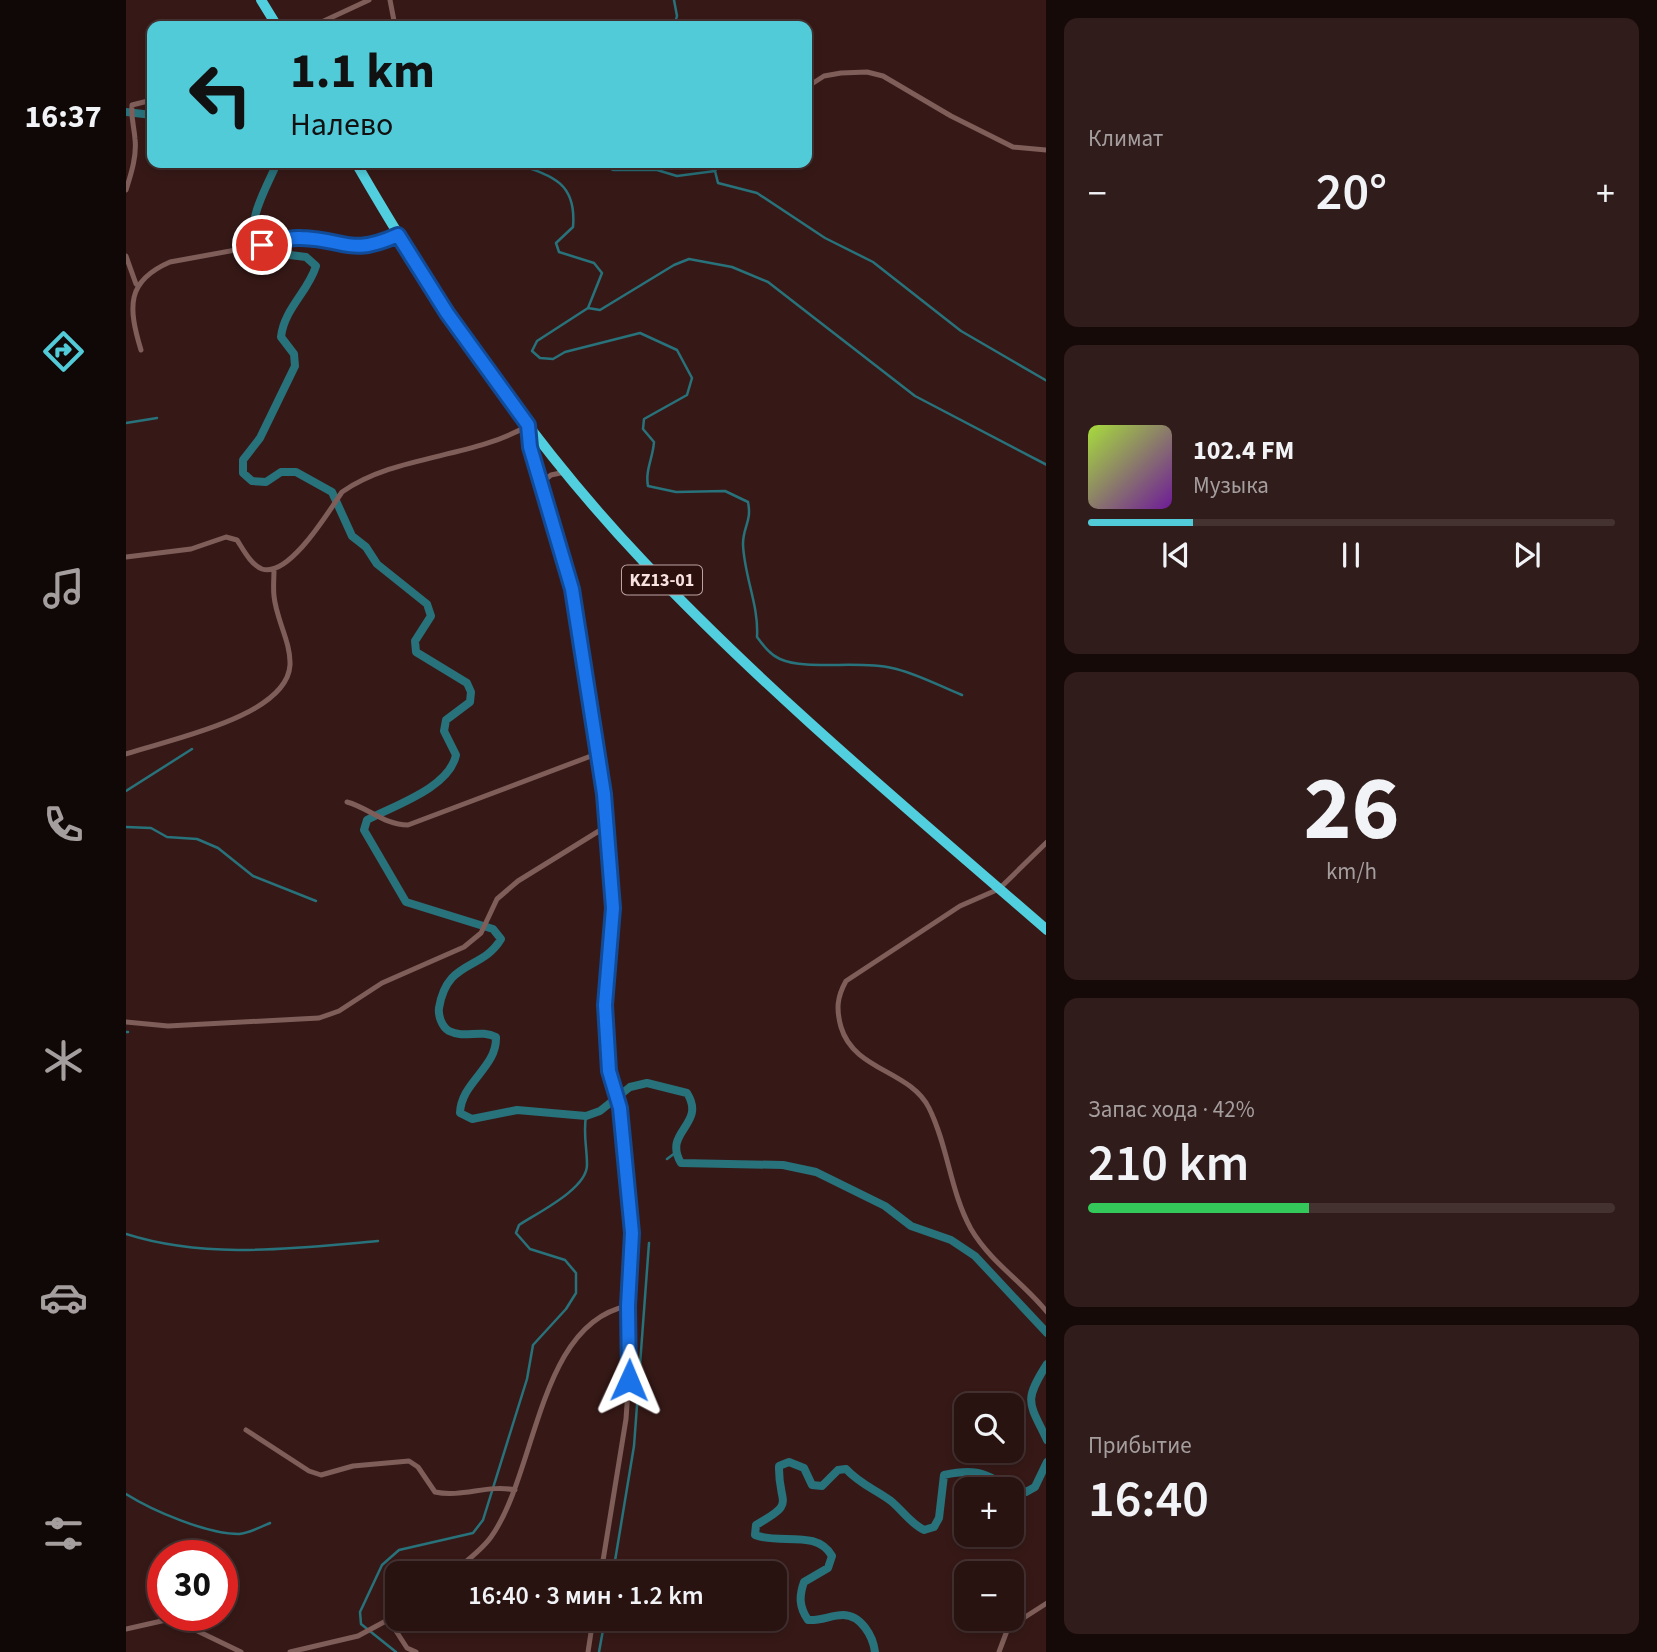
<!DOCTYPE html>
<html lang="ru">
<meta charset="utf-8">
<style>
:root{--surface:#281311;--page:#301c1a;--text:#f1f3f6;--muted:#a59e9f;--line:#443231;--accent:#52cbd9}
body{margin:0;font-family:"Source Sans 3",sans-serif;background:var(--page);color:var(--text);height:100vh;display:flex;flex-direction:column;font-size:26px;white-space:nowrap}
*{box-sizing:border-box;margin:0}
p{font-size:23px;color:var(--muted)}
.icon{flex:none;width:38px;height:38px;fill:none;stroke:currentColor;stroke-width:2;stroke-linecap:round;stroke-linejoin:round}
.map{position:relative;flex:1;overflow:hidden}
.sheet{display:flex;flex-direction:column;gap:18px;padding:18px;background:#160a09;width:611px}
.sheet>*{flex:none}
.banner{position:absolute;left:21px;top:21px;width:665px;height:147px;border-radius:14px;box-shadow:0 4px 10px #0003,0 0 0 2px var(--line);background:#52cbd9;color:#111;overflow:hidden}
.fabs{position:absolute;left:828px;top:1393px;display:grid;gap:14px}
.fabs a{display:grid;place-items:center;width:70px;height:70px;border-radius:14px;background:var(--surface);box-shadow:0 4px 10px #0003,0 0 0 2px var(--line);font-size:35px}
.speed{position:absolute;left:21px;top:1540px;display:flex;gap:14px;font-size:35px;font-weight:700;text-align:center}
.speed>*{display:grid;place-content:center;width:91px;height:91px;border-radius:50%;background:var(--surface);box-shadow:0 4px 10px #0003,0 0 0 2px var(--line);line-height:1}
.speed .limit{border:10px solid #d22;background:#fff;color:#111}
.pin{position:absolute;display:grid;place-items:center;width:60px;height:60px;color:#fff;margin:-30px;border:4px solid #fff;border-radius:50%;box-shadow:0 2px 7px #0007}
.me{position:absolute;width:77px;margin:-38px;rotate:1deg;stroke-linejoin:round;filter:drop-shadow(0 0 5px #0008)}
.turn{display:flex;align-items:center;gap:24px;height:147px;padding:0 28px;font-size:32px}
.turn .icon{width:91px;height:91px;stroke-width:2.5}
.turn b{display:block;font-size:49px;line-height:60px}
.big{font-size:52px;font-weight:600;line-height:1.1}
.sheet .widget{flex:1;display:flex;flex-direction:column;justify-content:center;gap:10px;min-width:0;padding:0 24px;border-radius:14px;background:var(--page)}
.sheet .dial{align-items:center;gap:0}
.dial b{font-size:91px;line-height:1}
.song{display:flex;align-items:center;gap:21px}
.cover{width:84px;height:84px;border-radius:10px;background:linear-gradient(135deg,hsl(80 70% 55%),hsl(280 70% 35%))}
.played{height:7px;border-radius:4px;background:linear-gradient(90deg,var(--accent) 20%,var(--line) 20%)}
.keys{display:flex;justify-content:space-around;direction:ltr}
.heat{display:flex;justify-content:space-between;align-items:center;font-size:38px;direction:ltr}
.charge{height:10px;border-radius:5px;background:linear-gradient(90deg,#34c759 42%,var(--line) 0)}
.trip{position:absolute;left:259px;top:1561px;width:402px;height:70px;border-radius:14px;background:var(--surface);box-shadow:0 4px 10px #0003,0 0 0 2px var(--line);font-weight:600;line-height:70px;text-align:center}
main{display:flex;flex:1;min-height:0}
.menu{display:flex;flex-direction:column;width:126px;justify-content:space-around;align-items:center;background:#100807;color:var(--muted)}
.menu .icon{width:49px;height:49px}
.menu .on{color:var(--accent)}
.menu b{font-size:32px;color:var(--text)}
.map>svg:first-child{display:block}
</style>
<main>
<nav class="menu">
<b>16:37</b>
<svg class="icon on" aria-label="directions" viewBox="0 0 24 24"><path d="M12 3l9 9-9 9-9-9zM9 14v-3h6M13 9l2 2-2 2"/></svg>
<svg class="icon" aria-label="music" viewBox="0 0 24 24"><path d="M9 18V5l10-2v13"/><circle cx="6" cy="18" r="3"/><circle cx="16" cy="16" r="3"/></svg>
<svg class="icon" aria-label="phone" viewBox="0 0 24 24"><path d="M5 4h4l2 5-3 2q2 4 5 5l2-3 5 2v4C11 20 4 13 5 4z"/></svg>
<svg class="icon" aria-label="climate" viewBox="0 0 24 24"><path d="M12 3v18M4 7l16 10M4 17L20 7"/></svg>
<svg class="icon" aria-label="car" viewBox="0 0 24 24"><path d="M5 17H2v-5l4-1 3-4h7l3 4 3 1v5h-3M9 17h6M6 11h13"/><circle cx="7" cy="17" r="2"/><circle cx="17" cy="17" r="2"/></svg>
<svg class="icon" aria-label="filters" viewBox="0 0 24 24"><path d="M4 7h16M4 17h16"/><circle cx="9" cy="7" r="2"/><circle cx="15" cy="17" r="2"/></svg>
</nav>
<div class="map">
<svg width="921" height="1652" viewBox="0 0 921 1652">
<rect width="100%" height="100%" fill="#361917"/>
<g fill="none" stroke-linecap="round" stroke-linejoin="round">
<path stroke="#28727b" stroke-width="2.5" d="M548 26 551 16 548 0
M387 163C424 175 451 181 447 227L430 243 433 252 468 263 476 273 462 308 411 341 406 351 414 358 427 359 439 352 514 333 551 350 566 378 561 395 518 419 517 429 528 442C527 458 519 470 522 486L550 492 599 491 622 502C626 522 617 526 617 544 618 576 633 605 631 637 637 645 644 655 654 659 681 671 732 660 766 668 790 673 813 686 836 695
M473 163 487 170H531L551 176 589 171 593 165
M589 171 592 183 631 193 699 238 747 262 835 331 921 381
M462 308 474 310 548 265 563 259 606 267 642 282 789 396 921 465
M0 423 31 418
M0 791 66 749
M0 827 25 828 41 837 71 839 92 848 127 876 190 901
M0 1032H2
M541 1159 549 1153
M0 1234C81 1260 169 1248 252 1241
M0 1494C27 1511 81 1534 113 1534 123 1533 135 1527 144 1523
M487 1573 508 1446 523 1243
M270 1652 235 1624 234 1612 256 1565 273 1550 347 1533 357 1520 401 1379 407 1345 440 1309 450 1293V1273L439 1260 404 1249 390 1233 393 1225C411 1213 461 1189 461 1165 461 1147 457 1134 460 1116
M473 1652 479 1619"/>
<path stroke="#28727b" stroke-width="8" d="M0 112 26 115
M151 163C139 191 119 221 131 251L180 257 190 266C182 292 158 309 155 337L168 354 169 366 134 438 117 460V473L126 481 140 482 155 472H170L206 492 226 536 240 547 251 564 301 604 305 616 289 641 290 652 341 683 345 692 344 702 320 720 318 731 330 755C323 788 269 805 241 820L238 830 280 902 367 929 375 939C356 971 321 959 313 1008 312 1016 316 1027 323 1031 339 1039 354 1029 370 1037 371 1068 335 1082 334 1113L346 1119 391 1110 460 1116 474 1111 504 1087 521 1083 561 1093C581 1125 536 1131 555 1163L657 1165 690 1172 759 1206 785 1226 825 1240 849 1256 921 1333
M921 1364C897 1402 903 1402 921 1440
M749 1652C747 1636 735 1615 717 1615 705 1615 695 1621 682 1620 673 1607 673 1596 678 1582L702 1568 706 1556C691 1529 654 1545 629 1535L630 1525C672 1501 652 1506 653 1466L663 1462 678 1468 686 1485 696 1486 712 1470 720 1469C735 1485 749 1489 765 1501 777 1511 784 1523 798 1530L808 1527 813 1518 818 1475C865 1465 862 1483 900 1492L909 1487 921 1462"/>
<path stroke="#7f5d59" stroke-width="5" d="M264 0 269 26
M187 26 243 0
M681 87 698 76 715 73 741 72 757 76 825 116 887 147 921 150
M593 163 602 166 610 163
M0 190C5 174 11 156 9 139 8 126 5 119 6 105L26 100
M0 256 10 284
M15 350C2 307 0 281 44 262L175 238 234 248 249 246 272 235
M414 484 425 475 439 472
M0 557 65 549 100 537 111 540C117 549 125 565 136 569 163 578 203 511 216 492 271 454 346 459 403 425L404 447 446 589 471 735 487 908 479 1005 483 1071 494 1108 507 1258 502 1306 504 1361 500 1419 475 1573
M0 754C41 740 161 717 164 665 165 642 150 619 148 596 147 588 148 578 148 569
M221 802C243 808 258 825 282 825L473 753
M921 842 873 889 834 906 720 981C711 997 710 1009 715 1027 728 1071 784 1070 803 1108 822 1146 824 1191 845 1229 865 1263 897 1282 921 1312
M0 1022 42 1026 193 1018 213 1011 256 983 338 947 355 933 371 899 392 881 481 826
M120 1430 183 1471 195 1475 227 1466 283 1461 292 1467 309 1492C336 1498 362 1484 389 1490
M326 1573C339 1562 355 1551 365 1537 411 1473 412 1323 502 1306
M263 1620 281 1648 290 1652
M0 1629 40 1620 57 1624 115 1652
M164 1652 232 1636 271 1615
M462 1652 467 1619
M873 1652 882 1628 921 1603"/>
<path stroke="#51cfde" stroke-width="10" d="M135 0 151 26
M230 163C312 305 404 442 518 562 642 693 784 811 921 930"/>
</g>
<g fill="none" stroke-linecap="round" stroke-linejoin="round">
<defs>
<path id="route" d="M136 245C149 242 162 237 175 238 220 239 223 257 272 235L321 313 402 425 404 447 446 589 478 794 487 908 479 1005 483 1071 494 1108 506 1233 502 1306 503 1380"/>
</defs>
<use href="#route" stroke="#114b97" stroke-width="18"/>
<use href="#route" stroke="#1a73e8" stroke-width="12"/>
</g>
<g text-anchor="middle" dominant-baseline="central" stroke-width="7" stroke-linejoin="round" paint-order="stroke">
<rect fill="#2c100e" stroke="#baa3a1" stroke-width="2" x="496" y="565.5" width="80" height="29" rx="5"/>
<g font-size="18" font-weight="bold" fill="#f7e2e0">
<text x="536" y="580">KZ13-01</text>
</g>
</g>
</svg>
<div class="fabs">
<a><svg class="icon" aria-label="search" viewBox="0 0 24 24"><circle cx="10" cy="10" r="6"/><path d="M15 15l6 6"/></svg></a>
<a>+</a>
<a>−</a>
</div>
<div class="speed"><div class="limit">30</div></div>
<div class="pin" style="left:136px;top:245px;background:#d93025"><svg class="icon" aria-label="arrive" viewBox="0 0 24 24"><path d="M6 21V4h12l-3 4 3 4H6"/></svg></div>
<svg class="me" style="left:503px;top:1380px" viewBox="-20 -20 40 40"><path d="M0-17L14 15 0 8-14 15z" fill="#1a73e8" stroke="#fff" stroke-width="4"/></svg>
<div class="trip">16:40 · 3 мин · 1.2 km</div>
<div class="banner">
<div class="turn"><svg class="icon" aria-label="left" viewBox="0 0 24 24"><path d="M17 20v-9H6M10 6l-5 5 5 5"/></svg><div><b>1.1 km</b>Налево</div></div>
</div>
</div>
<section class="sheet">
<div class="widget"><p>Климат</p>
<div class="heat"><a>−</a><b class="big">20°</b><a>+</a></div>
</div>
<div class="widget">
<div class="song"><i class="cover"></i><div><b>102.4 FM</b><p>Музыка</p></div></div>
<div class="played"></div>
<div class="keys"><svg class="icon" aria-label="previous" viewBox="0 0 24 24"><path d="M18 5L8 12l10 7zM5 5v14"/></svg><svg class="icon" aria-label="pause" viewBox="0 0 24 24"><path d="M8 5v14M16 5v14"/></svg><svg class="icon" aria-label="next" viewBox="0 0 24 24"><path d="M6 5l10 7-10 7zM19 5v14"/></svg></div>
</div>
<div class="widget dial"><b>26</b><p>km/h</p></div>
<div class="widget"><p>Запас хода · 42%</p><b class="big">210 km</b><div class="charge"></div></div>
<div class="widget"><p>Прибытие</p><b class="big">16:40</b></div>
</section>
</main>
